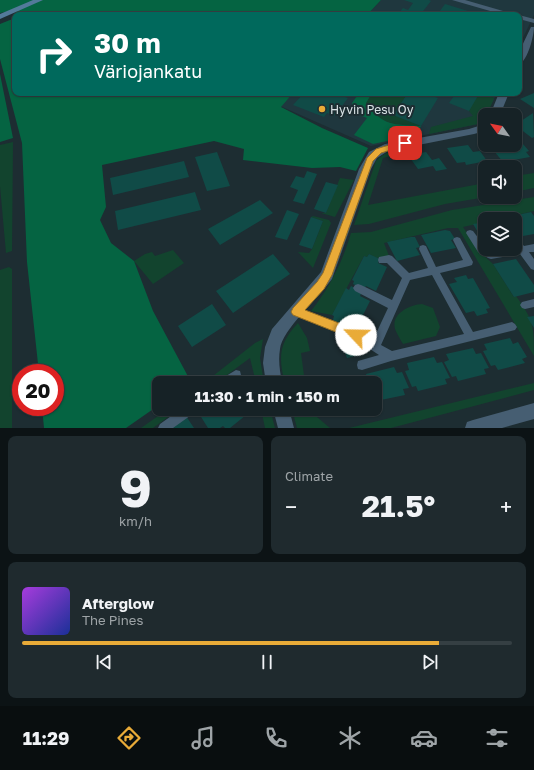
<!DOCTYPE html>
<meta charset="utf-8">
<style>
:root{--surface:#162226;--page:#1f2a2e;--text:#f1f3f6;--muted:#9ea4a7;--line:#353f43;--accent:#e9ab38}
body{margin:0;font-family:"Golos Text",sans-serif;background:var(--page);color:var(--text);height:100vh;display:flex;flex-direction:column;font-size:15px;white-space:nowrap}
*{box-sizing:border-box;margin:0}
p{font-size:13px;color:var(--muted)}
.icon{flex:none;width:22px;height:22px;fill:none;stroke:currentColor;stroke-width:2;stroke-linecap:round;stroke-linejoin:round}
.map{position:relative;height:428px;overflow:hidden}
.side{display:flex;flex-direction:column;gap:8px;padding:8px;background:#0c1315;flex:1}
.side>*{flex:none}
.top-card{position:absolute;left:12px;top:12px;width:510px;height:84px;border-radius:8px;box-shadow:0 1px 3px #0004,0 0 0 1px var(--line);background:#00695c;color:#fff;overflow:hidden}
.needle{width:26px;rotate:303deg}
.tools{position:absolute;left:478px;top:108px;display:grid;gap:8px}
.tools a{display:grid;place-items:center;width:44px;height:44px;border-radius:8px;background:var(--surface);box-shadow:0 1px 3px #0004,0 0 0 1px var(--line);font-size:20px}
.speed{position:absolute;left:12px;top:364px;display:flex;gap:8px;font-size:20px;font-weight:700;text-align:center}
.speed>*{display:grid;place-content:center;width:52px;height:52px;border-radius:50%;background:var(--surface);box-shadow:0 1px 3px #0004,0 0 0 1px var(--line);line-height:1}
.speed .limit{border:6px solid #d22;background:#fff;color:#111}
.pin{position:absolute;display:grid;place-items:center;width:34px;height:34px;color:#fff;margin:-17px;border-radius:8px;box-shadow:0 2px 6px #0006}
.me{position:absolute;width:44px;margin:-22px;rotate:294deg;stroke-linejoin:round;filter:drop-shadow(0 0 3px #0008)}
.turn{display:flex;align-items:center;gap:14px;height:84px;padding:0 16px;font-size:18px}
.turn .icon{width:52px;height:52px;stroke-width:2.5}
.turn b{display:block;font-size:28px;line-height:34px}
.big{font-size:30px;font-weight:700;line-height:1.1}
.side .tile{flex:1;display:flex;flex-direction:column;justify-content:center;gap:6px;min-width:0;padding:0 14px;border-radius:8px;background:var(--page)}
.side .dial{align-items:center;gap:0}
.dial b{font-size:52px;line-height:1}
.song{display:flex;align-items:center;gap:12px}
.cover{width:48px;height:48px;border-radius:6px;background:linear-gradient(135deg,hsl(280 70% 55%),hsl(230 70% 35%))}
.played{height:4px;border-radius:2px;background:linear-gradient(90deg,var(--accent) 85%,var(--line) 85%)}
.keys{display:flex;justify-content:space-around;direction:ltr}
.heat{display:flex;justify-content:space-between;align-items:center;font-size:22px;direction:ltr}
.side .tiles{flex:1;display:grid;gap:8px;grid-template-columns:1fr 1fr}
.tile:last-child{grid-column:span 2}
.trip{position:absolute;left:152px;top:376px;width:230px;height:40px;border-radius:8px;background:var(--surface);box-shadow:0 1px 3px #0004,0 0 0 1px var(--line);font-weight:700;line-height:40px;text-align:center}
.menu{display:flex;height:64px;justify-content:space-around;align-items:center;background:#090e0f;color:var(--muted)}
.menu .icon{width:28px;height:28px}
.menu .active{color:var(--accent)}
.menu b{font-size:18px;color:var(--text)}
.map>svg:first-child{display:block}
</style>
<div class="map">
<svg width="534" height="428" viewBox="0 0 534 428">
<rect width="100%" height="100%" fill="#1d2d32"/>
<path fill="#1f373e" d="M381 0H534V15L519 46V15H367Z
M293 93H497L486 115 478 124 371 146 280 106Z"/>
<path fill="#12442e" d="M372 93H408L393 115 421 126C393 124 384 127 366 103Z
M475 93H491L494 99 484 120 478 124 429 134 431 127 473 116 469 111Z
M13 142 12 251 6 253 0 186V145Z
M418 144 421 149 383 158 368 205 485 183 486 197 445 204 369 224 354 225 376 161C387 149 403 147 418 144Z
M534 173V188L515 192V176Z
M340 178 354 180 335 217 321 213H326Z
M534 197V211L500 219H485V222L463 227 479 251 493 264 514 297 516 296C534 321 534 326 534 356L458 228H448L384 243 389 256 377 258 369 254 367 257 364 256 332 315 311 311C330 287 342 263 351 233L371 232 452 210Z
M313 216 329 220 331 223 313 268 298 252 309 253 312 249 323 221 311 217Z
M173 250 184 263 153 284 134 261 145 254 152 252 155 256Z
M9 267 12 269V428H0V270Z
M422 304 433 308 440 327 436 336 403 344C400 339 397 334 395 329 391 313 410 305 422 304Z
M298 323 307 338 310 351 301 353 305 383H285C278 357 279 343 298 323Z
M263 339 260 358 264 383H256L250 358 216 383H204L255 343Z
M534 383V390L391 428H349Z
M168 409H179L153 428H141Z
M261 409H270L275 428H265Z
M292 409H310L311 412 330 428H297Z"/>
<path fill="#056442" d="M0 0H381L367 15H23L10 11 0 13Z
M15 18V93H293L281 107 322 128 368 148 356 171 340 167 312 168 243 160 244 149 214 141 102 165 106 207 100 220 111 243 134 261 153 311 191 382 159 383V405L126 428H44L42 407H55V373H39L27 262 22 143 0 59V24Z
M0 74 13 138 0 142Z
M359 93H372L366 103C384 127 393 124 421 126L415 135 373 144 354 135 367 118 352 112V103Z"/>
<path fill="#104b47" d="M404 0H429L431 1 420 15 398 14 403 8 408 10 413 3Z
M445 4 468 11 480 15 453 13 451 15H437Z
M304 93H340L339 95 348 98 334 116 327 113 324 117 293 105Z
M408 93H423L438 98 421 126 393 115Z
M456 93H475L479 94 469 111 449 103Z
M534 93V108L520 99Z
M533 113 534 137 532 138 515 125Z
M515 141 520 145 523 144 529 151 526 152 530 157 503 162 494 151 501 150 497 145H515Z
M468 145 473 152 480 151 487 161 466 165 465 162 457 163 447 148Z
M217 152 230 186 207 191 195 157Z
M426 152 432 160 439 158 447 169 436 171 433 166 418 169 408 155Z
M184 161 189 177 113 195 110 178Z
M307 171 317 174 304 204 293 201 298 190 290 187 296 176 304 178Z
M326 182 338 185 326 213 314 209Z
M195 192 201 210 118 230 115 211Z
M260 200 273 213 220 245 208 229Z
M287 210 299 214 287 240 275 237Z
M531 212 534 216V234L523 236 515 226V219H510L508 217Z
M311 217 323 221 312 249 299 245Z
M485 222V244L473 224Z
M445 230 450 231 455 239 451 240 456 248 431 253 421 235Z
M411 237H415L420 247 416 248 420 255 397 261 387 242Z
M273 254 290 274 233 313 216 291Z
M369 254 380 259 378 263 387 267 376 291 366 286 364 289 353 284 354 281 352 280 364 256 367 257Z
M516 259 534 285V292L514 297 493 264Z
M466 275 468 279 473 278 490 308 486 309 488 313 477 316 474 311 466 313 449 284 457 282 454 278Z
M351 286 362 292 360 296 370 301 357 327 346 322 344 326 333 320 334 316 332 315 346 288 349 290Z
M212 304 226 325 192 347 178 326Z
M534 316V328L527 317Z
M351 337 359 355 347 358 340 340Z
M510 338 513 344 518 342 527 357 522 359 525 363 498 370 495 365 491 366 483 351 487 350 484 344Z
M473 348 476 354 481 353 489 368 484 369 486 374 458 381 456 376 452 377 444 362 449 360 446 354Z
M434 357 437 363 442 362 450 378 445 379 447 384 418 391 416 386 412 387 405 371 409 370 407 363Z
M394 367 397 373 402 372 409 388 403 389 405 395 376 401 375 383H369L366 374Z
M201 409H250L251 411 230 428H225L223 426 220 428H208L198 412Z
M186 416 194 428H170Z"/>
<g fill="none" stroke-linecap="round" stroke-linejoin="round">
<path fill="#465e72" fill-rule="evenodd" d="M470 230 473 231 485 247V249L492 251 515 249V238L518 239 524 246 534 244V252H529L534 259V270L531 269 520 254 491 259 488 258 478 252 466 233 467 231Z
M457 237 460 238 473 262 472 265 469 266 440 273 473 332 512 322 515 324 517 327 515 330 391 361 362 370 358 369 357 365 358 361 379 355 353 338 294 314 292 311 294 308 297 307 359 332 373 340 388 308 355 291 353 288 355 285 358 284 361 285 392 300 402 278 387 263H379L378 260 379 257 389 255 392 256 409 273 428 268 419 249 420 246 423 245 426 246 436 267 463 260 453 240 454 238ZM432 275 464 334 392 351 381 345 410 280Z
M534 299V307L525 309 522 308 520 305 522 302Z
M236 370 240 371 241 375C237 385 229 383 220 383L221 379Z
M181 409H195L194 413 173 428H158L160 424Z"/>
<path fill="#465e72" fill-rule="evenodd" d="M452 0H465L517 15H504Z
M518 15H519L534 19V23L519 19Z
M531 27H534C534 35 528 61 519 64V52Z
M499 93H509L500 115H490Z
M485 124V131L474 134 388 151 377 158 371 169 332 279C319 297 282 330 280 349 278 361 280 371 282 383H266L263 363 265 347 272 329 321 272 359 169 369 152 385 144 469 129Z
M534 403V419L502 428H465L467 422 473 420Z
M273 409H289L294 428H278Z"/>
<path fill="#537a9a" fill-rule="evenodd" d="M33 0H43L0 19V14Z"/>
</g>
<path fill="#e9ab38" stroke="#976f24" d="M405 140 408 141V145L381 153 373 161 332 275 324 289 305 310 360 331 361 335 360 339 356 340 293 315 291 312 293 308 317 282 323 273 367 158 376 149Z"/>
<circle fill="#e9ab38" stroke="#1d2d32" stroke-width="1.5" cx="322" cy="109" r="4"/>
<g text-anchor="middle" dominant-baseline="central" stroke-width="4" stroke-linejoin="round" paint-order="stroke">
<g font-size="12" fill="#d9e3e5" stroke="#1d2d32" text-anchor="start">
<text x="330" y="109">Hyvin Pesu Oy</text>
</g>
</g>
</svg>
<div class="tools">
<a><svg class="needle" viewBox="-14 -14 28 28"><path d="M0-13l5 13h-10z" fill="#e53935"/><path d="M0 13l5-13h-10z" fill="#9ea4a7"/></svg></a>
<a><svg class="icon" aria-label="sound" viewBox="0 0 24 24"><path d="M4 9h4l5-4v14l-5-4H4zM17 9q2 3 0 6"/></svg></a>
<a><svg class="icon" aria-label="layers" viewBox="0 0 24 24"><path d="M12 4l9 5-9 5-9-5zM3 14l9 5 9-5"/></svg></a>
</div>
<div class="speed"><div class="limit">20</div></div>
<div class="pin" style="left:405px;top:143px;background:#d93025"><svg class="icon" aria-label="arrive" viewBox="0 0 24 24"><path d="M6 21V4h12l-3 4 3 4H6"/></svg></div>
<svg class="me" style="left:356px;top:335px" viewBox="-20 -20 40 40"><circle r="19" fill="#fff"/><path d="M0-13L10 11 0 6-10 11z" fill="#e9ab38"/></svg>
<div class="trip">11:30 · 1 min · 150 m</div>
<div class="top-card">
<div class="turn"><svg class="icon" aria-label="right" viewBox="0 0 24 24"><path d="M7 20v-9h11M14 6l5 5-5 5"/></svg><div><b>30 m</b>Väriojankatu</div></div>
</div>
</div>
<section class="side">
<div class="tiles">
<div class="tile dial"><b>9</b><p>km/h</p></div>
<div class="tile"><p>Climate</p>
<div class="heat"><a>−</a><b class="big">21.5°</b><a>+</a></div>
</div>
<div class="tile">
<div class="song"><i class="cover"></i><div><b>Afterglow</b><p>The Pines</p></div></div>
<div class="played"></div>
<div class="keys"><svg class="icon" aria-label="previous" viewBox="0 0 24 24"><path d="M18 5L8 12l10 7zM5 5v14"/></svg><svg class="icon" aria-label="pause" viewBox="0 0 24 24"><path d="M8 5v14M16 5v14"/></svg><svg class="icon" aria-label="next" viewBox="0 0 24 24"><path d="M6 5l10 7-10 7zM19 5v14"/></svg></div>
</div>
</div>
</section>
<nav class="menu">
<b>11:29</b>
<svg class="icon active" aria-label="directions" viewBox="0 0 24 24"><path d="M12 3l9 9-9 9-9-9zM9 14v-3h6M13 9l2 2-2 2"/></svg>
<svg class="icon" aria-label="music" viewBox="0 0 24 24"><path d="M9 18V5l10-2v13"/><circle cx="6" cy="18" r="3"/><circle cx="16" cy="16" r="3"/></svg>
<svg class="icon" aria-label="phone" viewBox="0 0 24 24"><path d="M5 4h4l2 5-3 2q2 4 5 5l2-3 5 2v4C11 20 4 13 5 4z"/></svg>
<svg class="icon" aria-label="climate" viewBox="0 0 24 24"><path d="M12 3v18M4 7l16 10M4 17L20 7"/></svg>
<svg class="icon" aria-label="car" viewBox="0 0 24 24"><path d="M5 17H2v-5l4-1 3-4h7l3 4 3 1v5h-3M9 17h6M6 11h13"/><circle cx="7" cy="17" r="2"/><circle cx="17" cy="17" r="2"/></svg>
<svg class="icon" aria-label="filters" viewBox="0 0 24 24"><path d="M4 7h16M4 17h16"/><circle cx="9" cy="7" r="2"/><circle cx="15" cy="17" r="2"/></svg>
</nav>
